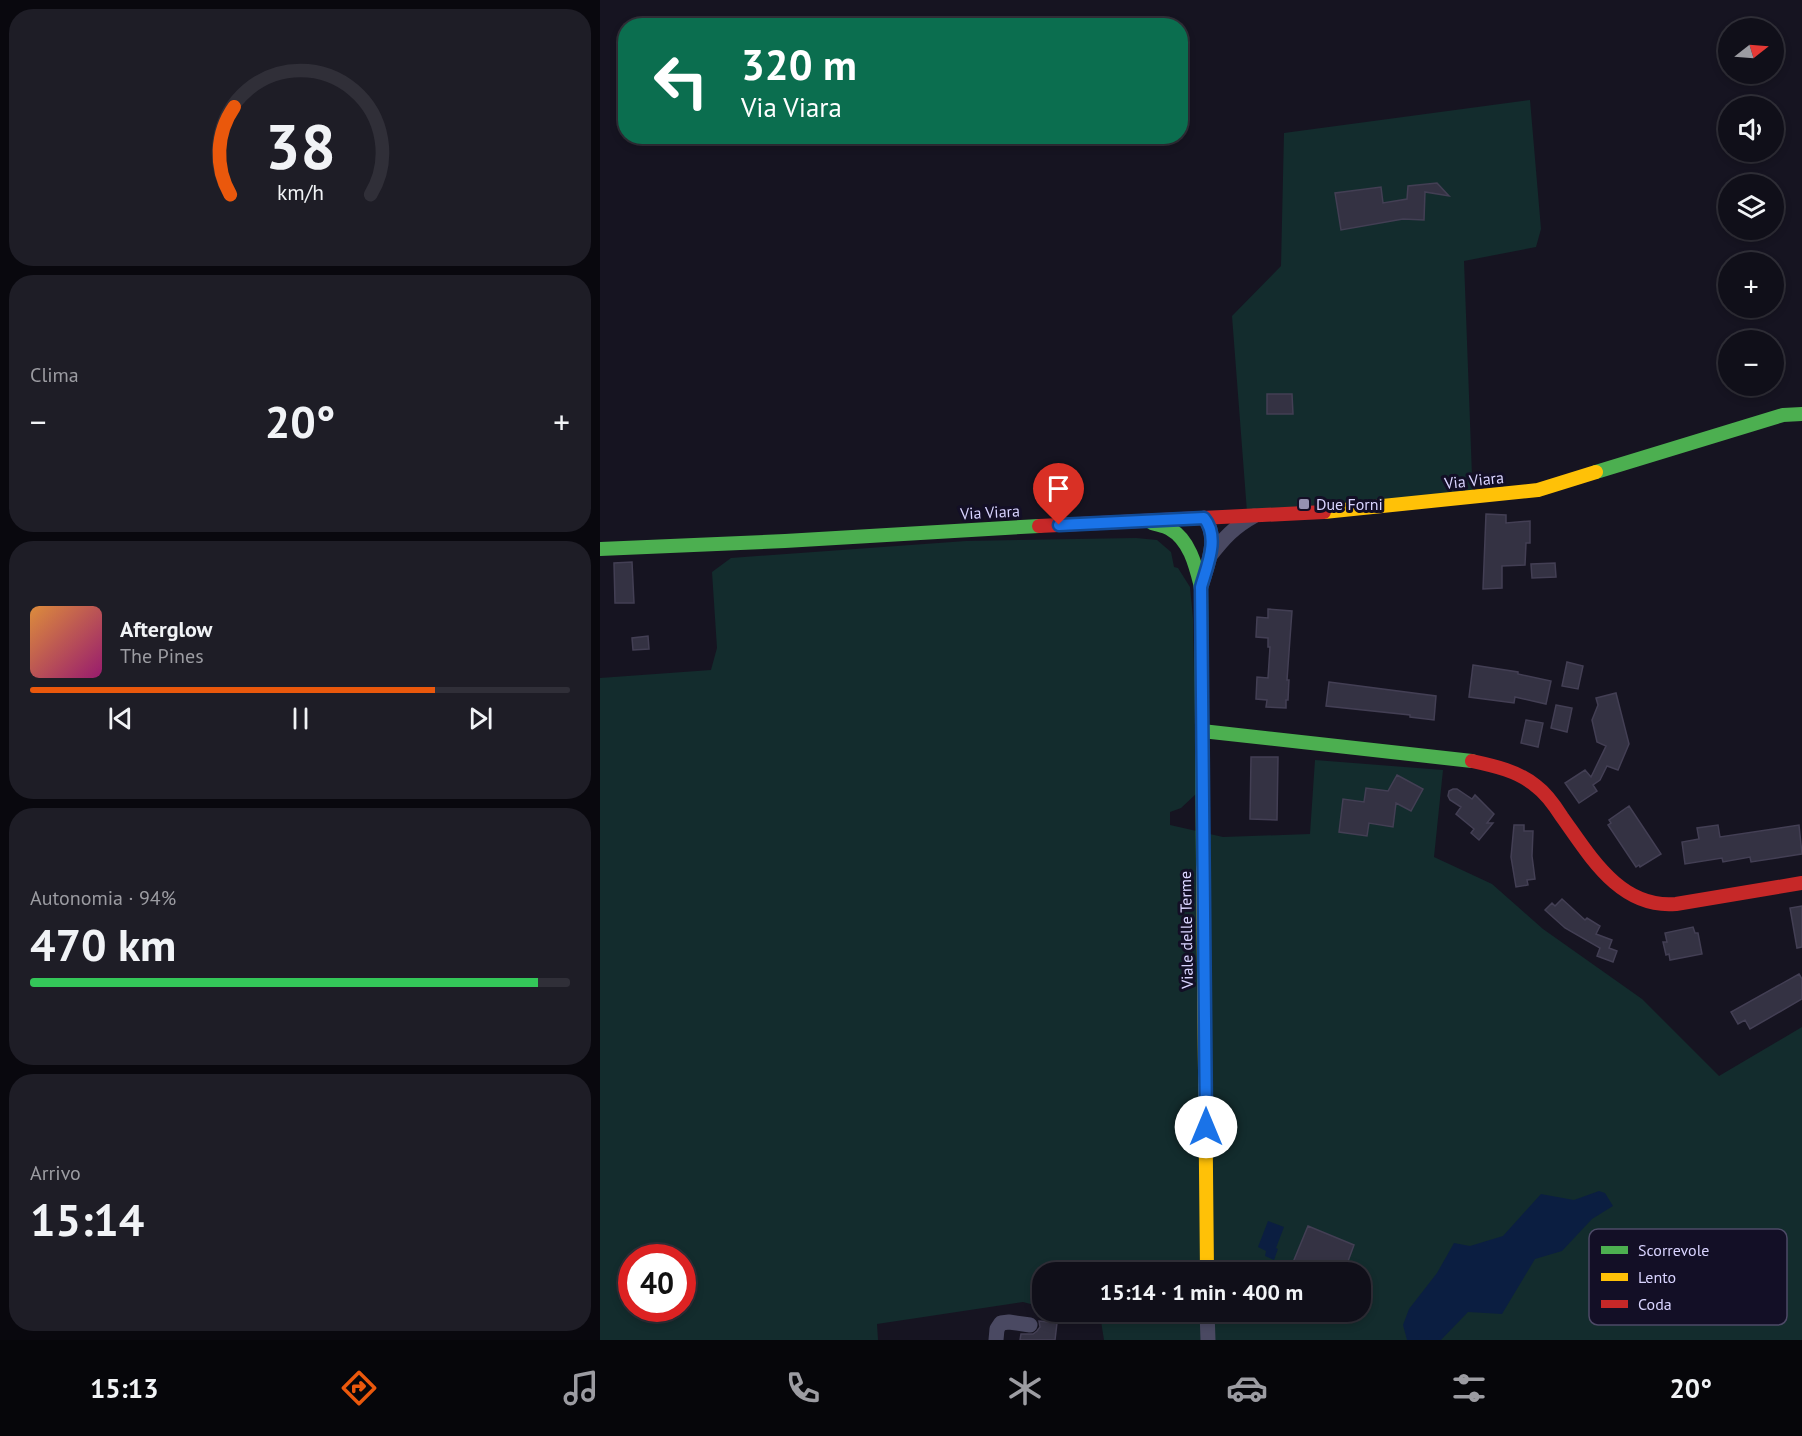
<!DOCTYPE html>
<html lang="it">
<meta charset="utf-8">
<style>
:root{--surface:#100f19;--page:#1e1d26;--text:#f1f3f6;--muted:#9c9ca2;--line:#302f38;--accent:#ea580c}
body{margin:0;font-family:"PT Sans",sans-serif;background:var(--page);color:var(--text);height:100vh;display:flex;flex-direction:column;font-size:22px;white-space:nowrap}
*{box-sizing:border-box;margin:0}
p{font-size:20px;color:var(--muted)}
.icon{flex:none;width:33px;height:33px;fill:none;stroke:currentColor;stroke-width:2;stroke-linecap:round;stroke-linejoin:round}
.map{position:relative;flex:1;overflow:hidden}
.panel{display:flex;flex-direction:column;gap:9px;padding:9px;background:#09080e;width:600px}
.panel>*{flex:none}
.top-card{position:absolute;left:18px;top:18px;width:570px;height:126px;border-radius:24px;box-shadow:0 3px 9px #0003,0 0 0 2px var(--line);background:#0b6e4f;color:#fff;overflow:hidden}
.needle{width:39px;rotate:73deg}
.fabs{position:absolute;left:1118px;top:18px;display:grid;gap:12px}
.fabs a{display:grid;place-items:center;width:66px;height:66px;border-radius:50%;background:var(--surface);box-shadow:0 3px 9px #0003,0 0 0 2px var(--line);font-size:30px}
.speed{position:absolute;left:18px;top:1244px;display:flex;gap:12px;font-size:30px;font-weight:700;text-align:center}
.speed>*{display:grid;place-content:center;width:78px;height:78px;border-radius:50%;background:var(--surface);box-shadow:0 3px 9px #0003,0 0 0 2px var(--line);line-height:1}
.speed .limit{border:9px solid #d22;background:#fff;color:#111}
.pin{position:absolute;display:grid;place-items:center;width:51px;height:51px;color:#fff;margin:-62px -26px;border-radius:50% 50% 50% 0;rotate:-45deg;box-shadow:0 0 6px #0007}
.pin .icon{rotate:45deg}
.me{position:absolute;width:66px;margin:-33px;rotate:0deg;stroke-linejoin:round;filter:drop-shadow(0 0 4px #0008)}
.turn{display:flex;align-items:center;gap:21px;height:126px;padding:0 24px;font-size:27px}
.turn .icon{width:78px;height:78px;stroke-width:2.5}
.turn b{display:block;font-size:42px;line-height:51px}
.big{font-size:45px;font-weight:700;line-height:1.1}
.panel .tile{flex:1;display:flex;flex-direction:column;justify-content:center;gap:9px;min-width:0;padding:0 21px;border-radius:24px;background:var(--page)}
.panel .dial{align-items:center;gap:0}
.dial svg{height:156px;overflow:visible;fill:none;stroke:var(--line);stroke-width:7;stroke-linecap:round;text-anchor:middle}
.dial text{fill:var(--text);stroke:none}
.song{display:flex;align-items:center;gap:18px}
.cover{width:72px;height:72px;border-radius:9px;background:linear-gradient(135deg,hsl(30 70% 55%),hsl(320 70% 35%))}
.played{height:6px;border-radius:3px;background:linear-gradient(90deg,var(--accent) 75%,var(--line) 75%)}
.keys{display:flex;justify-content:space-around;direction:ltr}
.heat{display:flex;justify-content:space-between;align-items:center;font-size:33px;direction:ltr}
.charge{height:9px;border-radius:4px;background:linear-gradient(90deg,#34c759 94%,var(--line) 0)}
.trip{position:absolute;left:432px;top:1262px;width:339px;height:60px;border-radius:24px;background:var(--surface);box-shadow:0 3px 9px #0003,0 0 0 2px var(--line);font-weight:700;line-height:60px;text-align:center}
.tabs{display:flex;height:96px;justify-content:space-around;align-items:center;background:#06060a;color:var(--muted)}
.tabs .icon{width:42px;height:42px}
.tabs .on{color:var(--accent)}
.tabs b{font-size:27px;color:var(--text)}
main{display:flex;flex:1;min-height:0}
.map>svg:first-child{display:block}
</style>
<main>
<section class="panel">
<div class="tile dial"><svg viewBox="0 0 100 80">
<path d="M14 69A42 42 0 1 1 86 69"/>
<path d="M14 69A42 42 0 0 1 16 24" stroke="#ea580c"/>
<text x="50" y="56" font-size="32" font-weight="700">38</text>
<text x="50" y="72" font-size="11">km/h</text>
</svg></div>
<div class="tile"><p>Clima</p>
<div class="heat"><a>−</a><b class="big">20°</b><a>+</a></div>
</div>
<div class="tile">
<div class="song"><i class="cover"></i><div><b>Afterglow</b><p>The Pines</p></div></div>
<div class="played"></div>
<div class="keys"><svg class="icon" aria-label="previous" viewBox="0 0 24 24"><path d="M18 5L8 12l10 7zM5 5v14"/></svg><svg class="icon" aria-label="pause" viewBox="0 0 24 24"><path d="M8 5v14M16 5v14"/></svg><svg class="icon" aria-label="next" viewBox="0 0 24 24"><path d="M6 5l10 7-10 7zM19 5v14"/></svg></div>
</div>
<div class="tile"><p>Autonomia · 94%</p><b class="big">470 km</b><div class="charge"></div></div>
<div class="tile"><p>Arrivo</p><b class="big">15:14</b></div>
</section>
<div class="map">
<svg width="1202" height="1340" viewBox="0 0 1202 1340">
<rect width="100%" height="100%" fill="#161421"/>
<path fill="#132c2d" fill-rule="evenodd" d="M930 100 941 229 936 247 864 261 873 503 647 512 632 316 681 266 684 133Z
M536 538 557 540 571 552 574 567 578 568 590 587 593 618 596 794 581 808 570 812V825L623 837 710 834 715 760 843 770 834 857 892 884 943 929 1042 999 1119 1076 1202 1027V1340H504L501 1321 461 1311H760V1272H442V1307L423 1302 277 1324 278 1340H0V678L111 670 117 648 112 572 131 558 366 541ZM32 1257H82V1308H32Z"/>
<path fill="#0b1e41" d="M999 1191 1005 1193 1013 1206 992 1219 962 1251 935 1259 902 1314 868 1312 841 1340H807L803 1325 809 1309 837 1273 854 1243 870 1246 903 1236 941 1194 974 1200Z
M668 1221 684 1227 676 1248 678 1249 674 1260 665 1256 666 1251 658 1247Z"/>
<path fill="#343243" stroke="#433f54" stroke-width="1.5" d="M837 183 849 196 825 192 824 220 803 219 741 230 735 193 781 187 783 203 807 199 808 186Z
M667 394H692L693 414H667Z
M886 514 906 515V523L930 521V543H926L925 565 902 566V588L883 589Z
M32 562 34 603H15L14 563Z
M955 563 956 577 932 578 931 564Z
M668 609 692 611 687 680H689L688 700H686V708L666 707 667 700 656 699 657 677 668 678 670 647H668V638L656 637 657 617 668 618Z
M48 636 49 649 33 650 32 638Z
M967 662 983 666 978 689 962 686Z
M873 665 918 672V674L951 681 946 704 915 697 914 703 869 697Z
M729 682 836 696 834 720 810 717V715L726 706Z
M1016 693 1029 744 1018 770 1007 766 1000 780 993 785 997 791 979 803 965 783 985 770 991 777 1006 746 997 742 992 720 998 705 996 698Z
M956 705 972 708 967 732 951 728Z
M926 720 943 723 938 747 921 743Z
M651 757H678L677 820 650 819Z
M797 775 823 789 811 811 796 803 793 827 769 823 767 836 739 832 743 799 764 802 766 788 788 791Z
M853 789H857L872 799 875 795 894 814 887 823H893L879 840 871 833 874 829 856 814 861 807 850 800 848 796 849 791Z
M1029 806 1061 854 1040 867 1039 865 1036 867 1008 825 1011 823 1009 820Z
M914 825H924V831H933L932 856 935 879 927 880 928 885 916 887 911 857Z
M1118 825 1120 837 1199 825 1202 854 1151 862 1150 857 1123 862 1122 858 1085 864 1082 842 1099 839 1097 828Z
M962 899 985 920 987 918 1000 926 996 934 1012 940 1009 948 1017 951 1013 962 997 956 1000 948 965 928 945 910 952 903 955 906Z
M1202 906V947L1197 948 1190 908Z
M1093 927 1095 933H1098L1102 954 1070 960 1069 954 1066 955 1063 942H1067L1065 933Z
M1199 974 1202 979V999L1150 1029 1145 1020 1138 1024 1131 1012Z
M708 1226 754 1245 744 1272H689Z
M439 1321 457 1323 455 1340H420L421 1334H433L437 1331 440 1327Z"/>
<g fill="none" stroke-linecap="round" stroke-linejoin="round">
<path stroke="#4a4962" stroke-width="15" d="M610 556C624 538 634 527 654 516
M601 587C607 566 620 537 604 518
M607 1311 608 1340
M396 1340 397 1329 401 1323 409 1322 430 1325"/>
<path stroke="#4caf50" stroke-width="14" d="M996 472 1183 415 1202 414
M552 523C558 525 565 526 570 529 590 540 596 567 601 587L603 868
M0 549 185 541 439 526
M602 731 872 761"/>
<path stroke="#ffc107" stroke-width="14" d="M724 512 938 490 996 472
M603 868 607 1272"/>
<path stroke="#c62828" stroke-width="14" d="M439 526 724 512
M872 761C895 766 918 771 936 786 947 794 955 806 962 817 990 856 1020 909 1076 904L1202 883"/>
</g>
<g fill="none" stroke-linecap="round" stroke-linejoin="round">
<defs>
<path id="route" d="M459 525 604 518C620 537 607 566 601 587L606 1127"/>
</defs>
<use href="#route" stroke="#114b97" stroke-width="15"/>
<use href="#route" stroke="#1a73e8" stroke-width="10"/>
</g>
<rect fill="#9591b1" stroke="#130f26" stroke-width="2" x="698" y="498" width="12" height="12" rx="3"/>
<g text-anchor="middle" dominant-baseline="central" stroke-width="6" stroke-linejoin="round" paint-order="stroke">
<g font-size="16" fill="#d9d4ff" stroke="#130f26">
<text transform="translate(874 480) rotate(-6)">Via Viara</text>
<text transform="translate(390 512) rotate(-3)">Via Viara</text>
<text transform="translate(586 930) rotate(-91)">Viale delle Terme</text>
</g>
<g font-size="16" fill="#d9d4ff" stroke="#130f26" text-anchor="start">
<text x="716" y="504">Due Forni</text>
</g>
</g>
<rect x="989" y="1229" width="198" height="96" rx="9" fill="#130f26" stroke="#4e4a67" stroke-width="1.5"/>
<rect x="1001" y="1246" width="27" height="8" fill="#4caf50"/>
<rect x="1001" y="1273" width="27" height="8" fill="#ffc107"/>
<rect x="1001" y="1300" width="27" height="8" fill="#c62828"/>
<g font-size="16" fill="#d9d4ff">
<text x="1038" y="1256">Scorrevole</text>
<text x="1038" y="1283">Lento</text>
<text x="1038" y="1310">Coda</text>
</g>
</svg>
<div class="fabs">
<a><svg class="needle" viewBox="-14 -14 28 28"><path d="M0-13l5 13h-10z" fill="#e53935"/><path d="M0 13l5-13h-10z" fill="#9c9ca2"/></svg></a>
<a><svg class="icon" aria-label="sound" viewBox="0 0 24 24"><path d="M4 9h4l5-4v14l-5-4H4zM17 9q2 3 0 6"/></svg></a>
<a><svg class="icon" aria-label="layers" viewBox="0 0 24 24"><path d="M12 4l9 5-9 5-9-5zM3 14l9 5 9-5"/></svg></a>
<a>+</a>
<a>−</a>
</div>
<div class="speed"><div class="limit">40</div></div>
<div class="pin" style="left:459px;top:525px;background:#d93025"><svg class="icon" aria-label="arrive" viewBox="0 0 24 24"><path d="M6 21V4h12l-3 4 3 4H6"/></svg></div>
<svg class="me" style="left:606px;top:1127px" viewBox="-20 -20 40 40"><circle r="19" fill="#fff"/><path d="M0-13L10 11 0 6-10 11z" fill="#1a73e8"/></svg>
<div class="trip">15:14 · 1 min · 400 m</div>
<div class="top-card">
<div class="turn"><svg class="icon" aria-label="left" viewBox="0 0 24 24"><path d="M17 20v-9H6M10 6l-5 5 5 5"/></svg><div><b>320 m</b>Via Viara</div></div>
</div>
</div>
</main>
<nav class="tabs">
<b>15:13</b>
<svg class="icon on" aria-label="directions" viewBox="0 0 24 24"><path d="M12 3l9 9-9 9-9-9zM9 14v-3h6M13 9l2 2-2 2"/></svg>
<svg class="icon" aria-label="music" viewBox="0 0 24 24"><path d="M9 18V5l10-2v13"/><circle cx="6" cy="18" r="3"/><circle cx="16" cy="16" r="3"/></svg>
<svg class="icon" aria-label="phone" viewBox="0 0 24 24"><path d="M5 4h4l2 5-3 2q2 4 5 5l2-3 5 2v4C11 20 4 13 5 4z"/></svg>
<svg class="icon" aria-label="climate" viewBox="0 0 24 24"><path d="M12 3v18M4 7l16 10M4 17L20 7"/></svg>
<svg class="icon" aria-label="car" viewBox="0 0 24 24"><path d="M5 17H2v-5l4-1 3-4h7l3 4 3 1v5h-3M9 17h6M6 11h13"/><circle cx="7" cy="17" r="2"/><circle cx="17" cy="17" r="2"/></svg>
<svg class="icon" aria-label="filters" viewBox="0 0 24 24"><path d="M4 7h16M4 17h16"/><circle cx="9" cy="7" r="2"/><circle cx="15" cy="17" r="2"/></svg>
<b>20°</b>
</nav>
